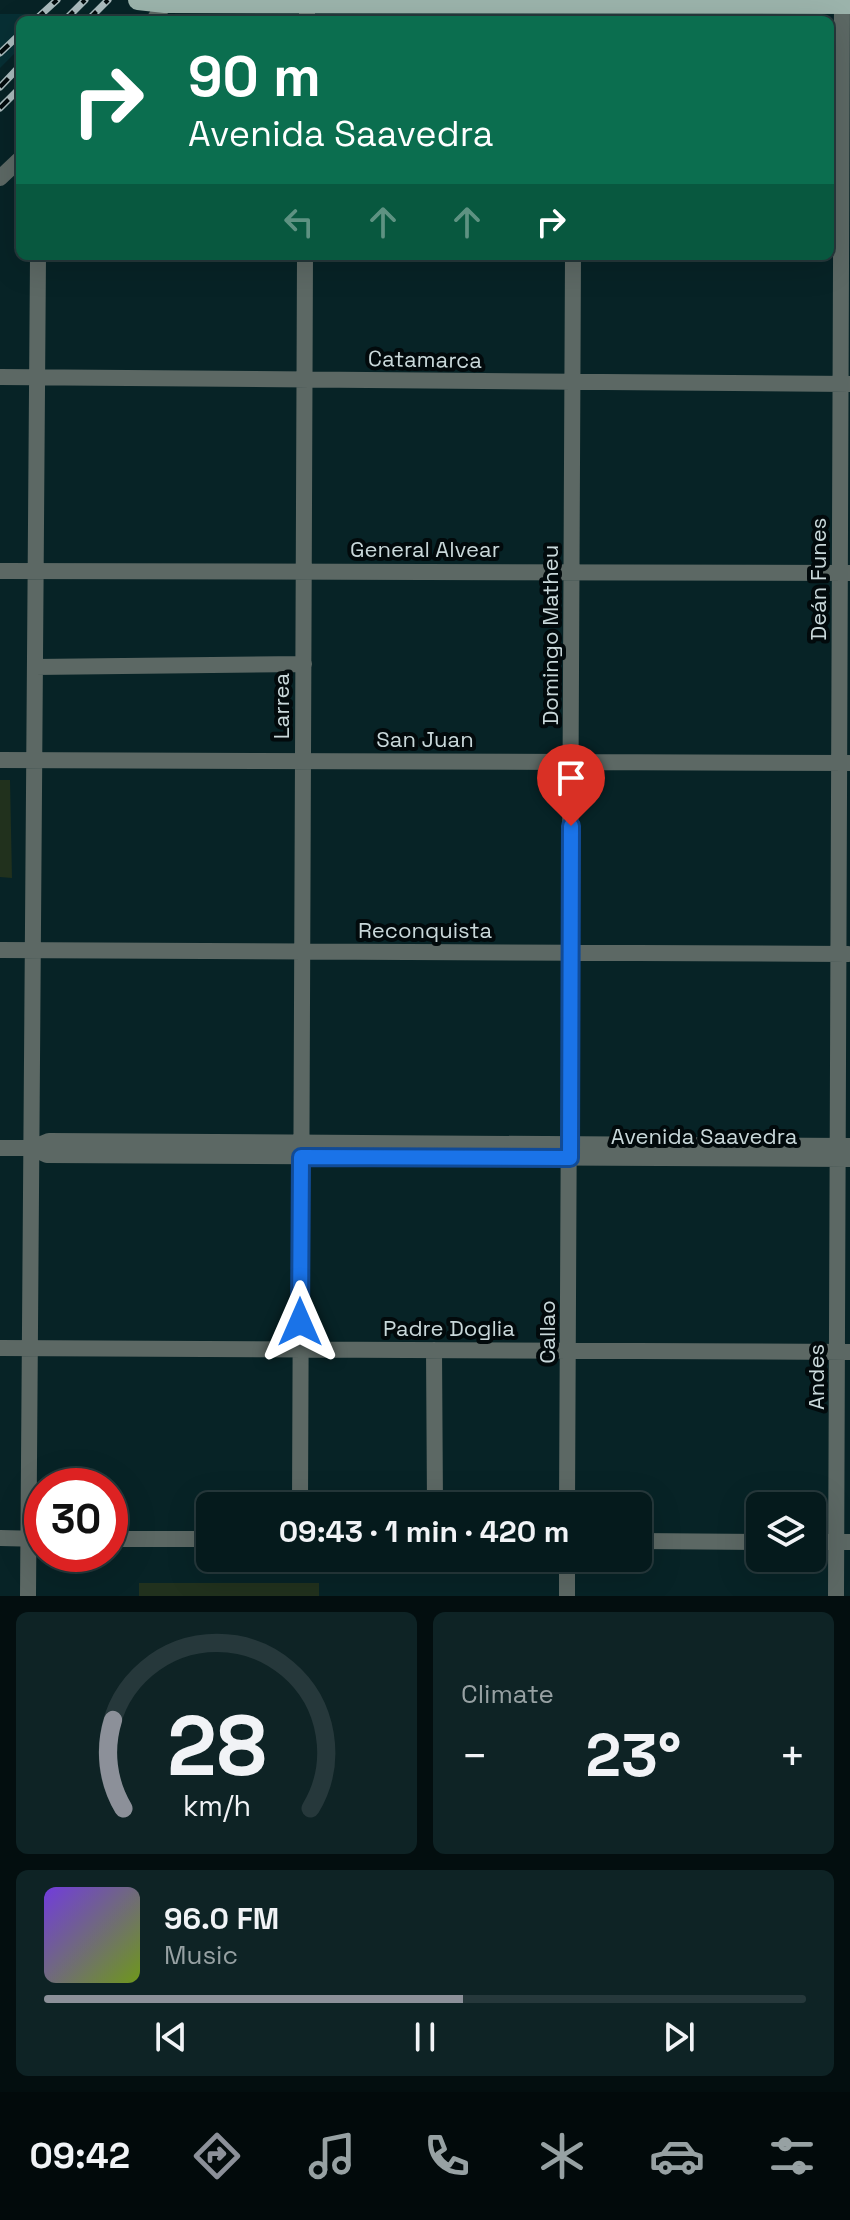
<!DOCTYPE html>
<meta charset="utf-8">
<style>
:root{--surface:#051a1c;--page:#0e2325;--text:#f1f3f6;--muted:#97a1a3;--line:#26383b;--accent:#8c9099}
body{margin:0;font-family:"Space Grotesk",sans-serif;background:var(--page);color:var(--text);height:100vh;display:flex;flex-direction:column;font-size:30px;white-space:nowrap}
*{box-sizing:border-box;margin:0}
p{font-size:26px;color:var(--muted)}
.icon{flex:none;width:44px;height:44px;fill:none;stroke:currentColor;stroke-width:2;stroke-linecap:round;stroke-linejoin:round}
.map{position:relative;height:1596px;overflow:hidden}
.sheet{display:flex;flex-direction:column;gap:16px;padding:16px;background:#030e0f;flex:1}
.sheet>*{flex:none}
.top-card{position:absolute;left:16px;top:16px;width:818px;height:244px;border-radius:12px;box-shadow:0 8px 32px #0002,0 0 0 2px var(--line);background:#0b6e4f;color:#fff;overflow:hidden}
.fabs{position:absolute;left:746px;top:1492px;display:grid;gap:16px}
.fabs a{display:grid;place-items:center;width:80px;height:80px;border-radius:12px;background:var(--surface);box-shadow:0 8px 32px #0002,0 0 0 2px var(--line);font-size:40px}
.speed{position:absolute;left:24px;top:1468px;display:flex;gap:16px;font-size:40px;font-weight:700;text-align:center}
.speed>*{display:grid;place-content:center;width:104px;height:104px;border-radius:50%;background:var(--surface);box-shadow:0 8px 32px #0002,0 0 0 2px var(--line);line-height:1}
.speed .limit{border:12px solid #d22;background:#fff;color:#111}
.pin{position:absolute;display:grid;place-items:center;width:68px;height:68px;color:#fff;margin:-82px -34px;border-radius:50% 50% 50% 0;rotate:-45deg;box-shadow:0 0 8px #0007}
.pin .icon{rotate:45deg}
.me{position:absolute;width:88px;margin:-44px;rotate:0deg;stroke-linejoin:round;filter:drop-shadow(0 0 6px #0008)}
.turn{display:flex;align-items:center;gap:28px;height:168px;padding:0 40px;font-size:36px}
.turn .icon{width:104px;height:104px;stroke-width:2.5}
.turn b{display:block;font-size:56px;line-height:68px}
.lanes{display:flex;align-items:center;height:76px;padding:0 40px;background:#0003;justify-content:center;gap:40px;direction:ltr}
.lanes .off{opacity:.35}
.big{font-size:60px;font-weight:800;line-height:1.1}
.sheet .widget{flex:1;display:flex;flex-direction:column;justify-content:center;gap:12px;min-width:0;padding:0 28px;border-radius:12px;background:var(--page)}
.sheet .dial{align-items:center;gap:0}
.dial svg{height:208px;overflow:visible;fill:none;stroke:var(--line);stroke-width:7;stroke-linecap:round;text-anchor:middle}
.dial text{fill:var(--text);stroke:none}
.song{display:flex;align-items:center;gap:24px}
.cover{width:96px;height:96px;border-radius:12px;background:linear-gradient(135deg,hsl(260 70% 55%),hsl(80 70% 35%))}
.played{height:8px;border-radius:4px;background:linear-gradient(90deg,var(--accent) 55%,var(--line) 55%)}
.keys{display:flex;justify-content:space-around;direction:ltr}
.heat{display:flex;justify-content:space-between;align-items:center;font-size:44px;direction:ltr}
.sheet .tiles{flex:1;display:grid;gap:16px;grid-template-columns:1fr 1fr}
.widget:last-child{grid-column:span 2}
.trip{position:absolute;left:196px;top:1492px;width:456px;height:80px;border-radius:12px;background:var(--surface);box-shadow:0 8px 32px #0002,0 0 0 2px var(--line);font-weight:800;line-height:80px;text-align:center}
.tab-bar{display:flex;height:128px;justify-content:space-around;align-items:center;background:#020a0b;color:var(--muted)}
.tab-bar .icon{width:56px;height:56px}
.tab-bar .active{color:var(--accent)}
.tab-bar b{font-size:36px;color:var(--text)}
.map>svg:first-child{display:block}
</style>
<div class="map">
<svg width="850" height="1596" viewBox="0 0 850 1596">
<rect width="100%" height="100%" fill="#072326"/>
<path fill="#072f34" d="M0 14H54L48 20H20V48L0 68Z"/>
<path fill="#21311d" d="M0 780H10L12 878 0 877Z
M139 1583H319V1596H139Z"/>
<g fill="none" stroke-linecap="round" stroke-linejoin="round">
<path stroke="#5c6864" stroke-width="16" d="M154 20 165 3
M307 20V0
M0 178 20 159
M0 377 850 384
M0 571 850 573
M35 667 304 664
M0 760 850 763
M0 950 848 954
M850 1146 49 1141 32 1148 47 1155 850 1159
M0 1148H32
M0 1348 850 1352
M434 1350 435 1506
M300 1506 305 256
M567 1506 573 256
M0 1538 42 1539
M110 1539H210
M638 1541 760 1542
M812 1542H850
M28 1596 38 256
M567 1596V1558
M836 1596 842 0"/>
<path stroke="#9bb3ab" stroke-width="20" d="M138 0 165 3 850 4"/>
<defs>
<path id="rail" d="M35 20 57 0
M65 20 85 0
M88 20 108 0
M0 53 20 34
M0 87 20 66
M0 108 20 88"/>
</defs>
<use href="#rail" stroke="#aabbbd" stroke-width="7"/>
<use href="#rail" stroke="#020a0c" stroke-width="4" stroke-dasharray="12" stroke-linecap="butt"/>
</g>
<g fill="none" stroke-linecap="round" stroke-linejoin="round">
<defs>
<path id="route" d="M300 1322 301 1157 570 1158 571 826"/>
</defs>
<use href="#route" stroke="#114b97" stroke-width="20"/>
<use href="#route" stroke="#1a73e8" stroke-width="14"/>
</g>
<g text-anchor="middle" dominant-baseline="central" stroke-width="8" stroke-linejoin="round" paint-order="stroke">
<g font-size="22" fill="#c9d8da" stroke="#020a0c">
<text transform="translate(425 359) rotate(1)">Catamarca</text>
<text x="425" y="549">General Alvear</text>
<text transform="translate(818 579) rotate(-90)">Deán Funes</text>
<text transform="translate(550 635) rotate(-90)">Domingo Matheu</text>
<text transform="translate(281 706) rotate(-90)">Larrea</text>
<text x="425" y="739">San Juan</text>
<text x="425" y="930">Reconquista</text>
<text x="704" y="1136">Avenida Saavedra</text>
<text x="449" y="1328">Padre Doglia</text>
<text transform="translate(547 1332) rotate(-90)">Callao</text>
<text transform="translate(816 1377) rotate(-90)">Andes</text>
</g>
</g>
</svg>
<div class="fabs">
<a><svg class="icon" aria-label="layers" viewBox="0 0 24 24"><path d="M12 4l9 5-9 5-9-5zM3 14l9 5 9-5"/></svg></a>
</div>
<div class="speed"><div class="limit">30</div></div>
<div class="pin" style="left:571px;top:826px;background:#d93025"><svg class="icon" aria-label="arrive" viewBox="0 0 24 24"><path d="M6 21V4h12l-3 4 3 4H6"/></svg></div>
<svg class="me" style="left:300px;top:1322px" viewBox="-20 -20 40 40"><path d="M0-17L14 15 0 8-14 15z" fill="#1a73e8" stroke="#fff" stroke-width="4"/></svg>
<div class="trip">09:43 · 1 min · 420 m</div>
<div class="top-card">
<div class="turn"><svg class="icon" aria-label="right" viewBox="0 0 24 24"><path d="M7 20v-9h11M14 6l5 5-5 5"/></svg><div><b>90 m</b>Avenida Saavedra</div></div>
<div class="lanes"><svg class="icon off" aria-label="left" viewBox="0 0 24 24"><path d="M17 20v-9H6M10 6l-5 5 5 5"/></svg><svg class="icon off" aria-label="ahead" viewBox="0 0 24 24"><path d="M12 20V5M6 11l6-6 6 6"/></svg><svg class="icon off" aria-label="ahead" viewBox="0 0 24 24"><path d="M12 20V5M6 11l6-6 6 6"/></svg><svg class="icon" aria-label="right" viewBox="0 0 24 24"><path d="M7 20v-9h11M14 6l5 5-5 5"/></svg></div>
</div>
</div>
<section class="sheet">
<div class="tiles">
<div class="widget dial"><svg viewBox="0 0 100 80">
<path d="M14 69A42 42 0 1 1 86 69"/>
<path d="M14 69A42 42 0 0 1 10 35" stroke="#8c9099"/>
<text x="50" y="56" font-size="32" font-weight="700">28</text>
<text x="50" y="72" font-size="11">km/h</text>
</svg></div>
<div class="widget"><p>Climate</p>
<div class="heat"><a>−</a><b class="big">23°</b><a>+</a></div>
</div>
<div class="widget">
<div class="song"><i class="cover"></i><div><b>96.0 FM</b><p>Music</p></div></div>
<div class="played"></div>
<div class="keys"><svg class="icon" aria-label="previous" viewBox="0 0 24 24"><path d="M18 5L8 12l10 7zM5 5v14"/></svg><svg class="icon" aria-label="pause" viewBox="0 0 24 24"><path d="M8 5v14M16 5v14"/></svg><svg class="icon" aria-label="next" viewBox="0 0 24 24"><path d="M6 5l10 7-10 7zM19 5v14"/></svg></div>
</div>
</div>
</section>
<nav class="tab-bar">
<b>09:42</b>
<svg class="icon active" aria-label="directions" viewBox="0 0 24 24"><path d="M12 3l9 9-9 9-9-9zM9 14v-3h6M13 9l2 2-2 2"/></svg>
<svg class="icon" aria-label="music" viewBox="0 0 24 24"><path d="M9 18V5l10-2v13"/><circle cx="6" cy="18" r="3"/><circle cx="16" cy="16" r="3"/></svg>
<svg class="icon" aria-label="phone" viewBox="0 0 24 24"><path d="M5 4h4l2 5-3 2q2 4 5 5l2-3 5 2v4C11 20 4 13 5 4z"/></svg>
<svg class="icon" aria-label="climate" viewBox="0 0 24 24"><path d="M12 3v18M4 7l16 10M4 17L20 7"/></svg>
<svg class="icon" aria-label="car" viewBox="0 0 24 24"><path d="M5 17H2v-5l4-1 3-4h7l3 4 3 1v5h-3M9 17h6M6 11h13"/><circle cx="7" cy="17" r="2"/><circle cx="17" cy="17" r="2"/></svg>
<svg class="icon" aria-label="filters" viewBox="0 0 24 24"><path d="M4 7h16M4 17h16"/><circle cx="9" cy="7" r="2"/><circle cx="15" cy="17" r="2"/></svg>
</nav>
